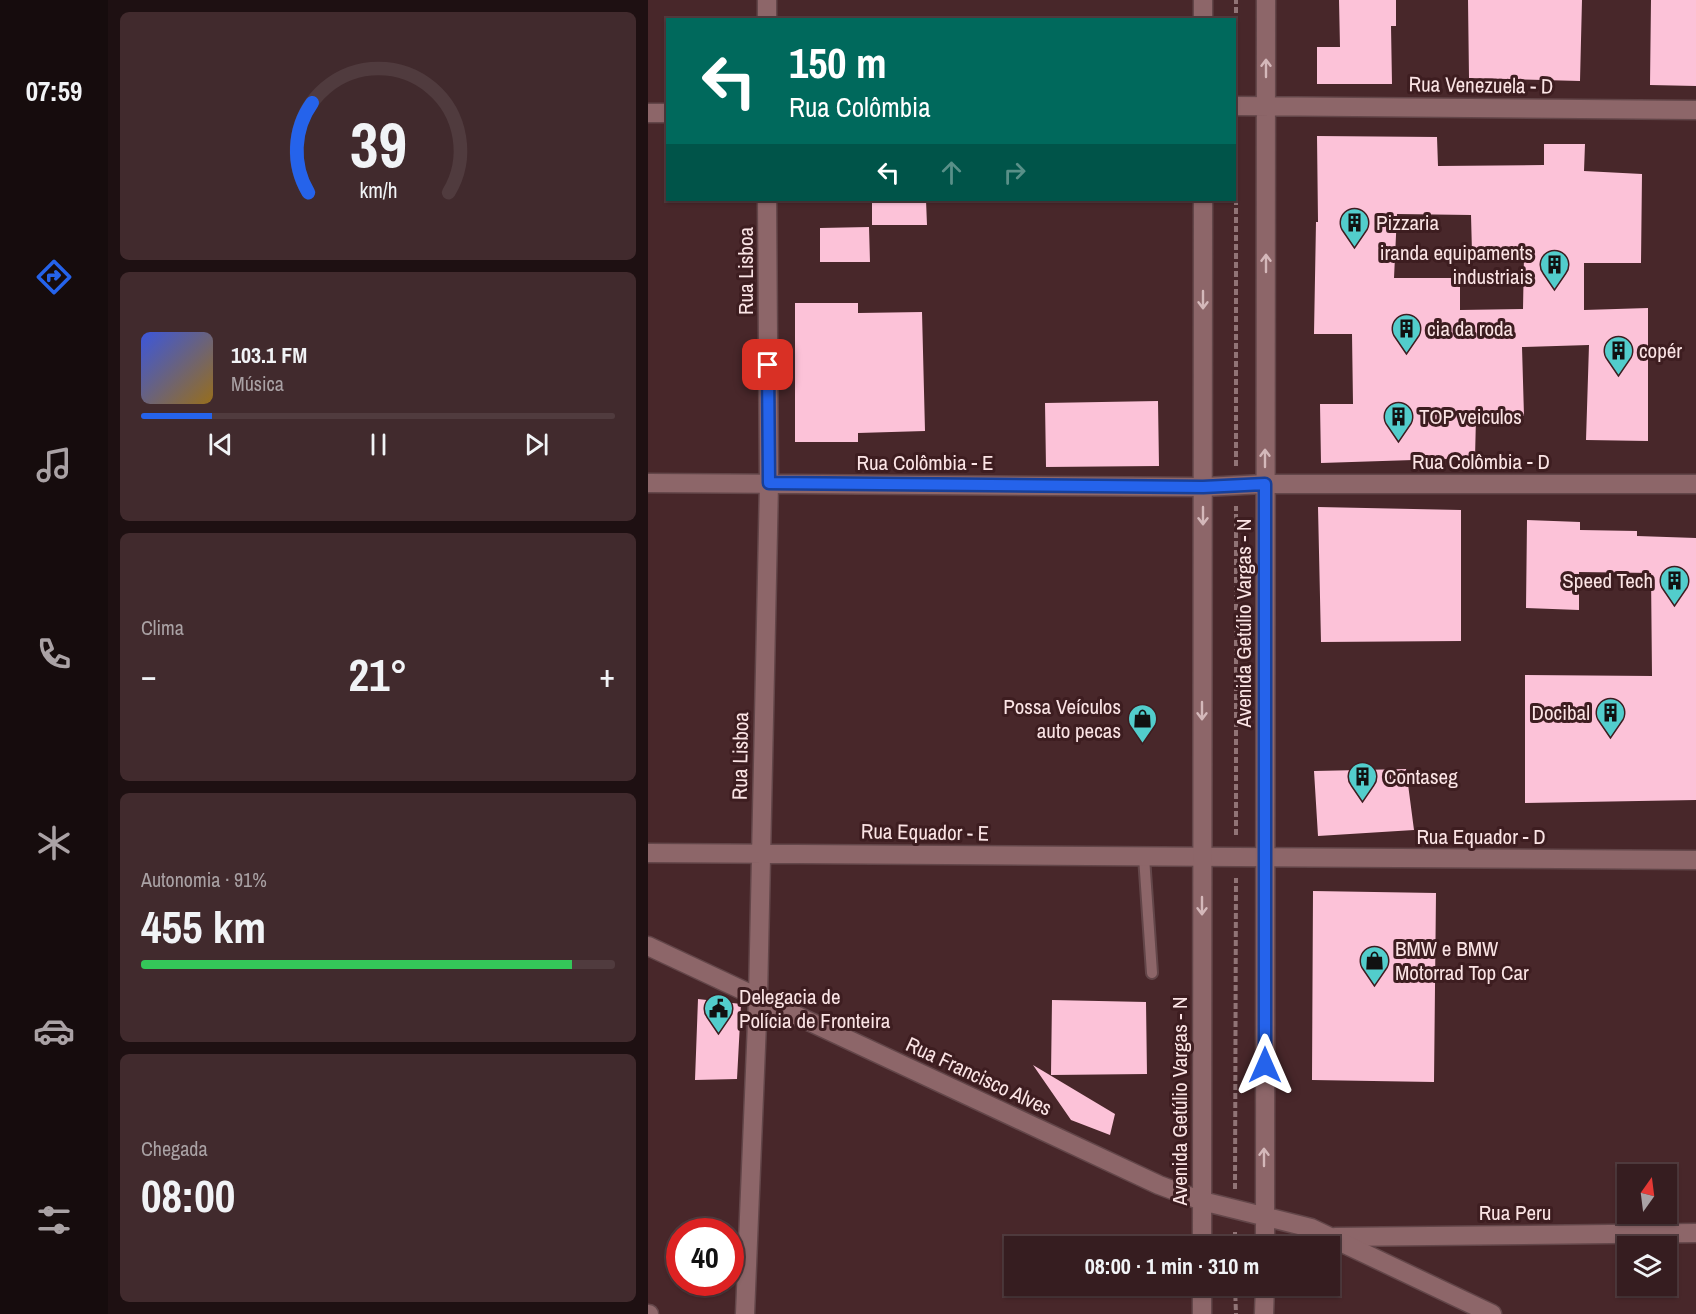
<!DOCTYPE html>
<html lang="pt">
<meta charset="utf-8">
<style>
:root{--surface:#361d20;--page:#412a2d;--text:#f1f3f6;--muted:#aaa2a5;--line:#503b3e;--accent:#2563eb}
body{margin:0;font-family:"Archivo Narrow",sans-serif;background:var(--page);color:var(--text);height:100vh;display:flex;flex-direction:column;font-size:22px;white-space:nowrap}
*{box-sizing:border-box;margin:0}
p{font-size:20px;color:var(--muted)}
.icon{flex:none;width:33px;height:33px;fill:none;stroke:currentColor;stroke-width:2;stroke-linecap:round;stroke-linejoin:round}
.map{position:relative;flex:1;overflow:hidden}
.details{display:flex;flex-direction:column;gap:12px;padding:12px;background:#1e1012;width:540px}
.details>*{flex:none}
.top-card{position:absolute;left:18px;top:18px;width:570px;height:183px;border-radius:0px;box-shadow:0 2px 4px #0004,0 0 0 2px var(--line);background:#00695c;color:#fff;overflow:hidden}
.needle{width:39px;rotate:14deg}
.buttons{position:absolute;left:969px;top:1164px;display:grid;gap:12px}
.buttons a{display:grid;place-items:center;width:60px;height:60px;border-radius:0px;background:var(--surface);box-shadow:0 2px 4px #0004,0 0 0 2px var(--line);font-size:30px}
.speed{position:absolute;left:18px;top:1218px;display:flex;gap:12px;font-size:30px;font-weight:700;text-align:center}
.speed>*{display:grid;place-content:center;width:78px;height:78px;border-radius:50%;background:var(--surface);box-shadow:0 2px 4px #0004,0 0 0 2px var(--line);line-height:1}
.speed .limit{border:9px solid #d22;background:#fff;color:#111}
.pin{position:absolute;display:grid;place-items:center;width:51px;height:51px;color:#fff;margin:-26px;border-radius:12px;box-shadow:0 3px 9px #0006}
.me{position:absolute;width:66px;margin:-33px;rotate:0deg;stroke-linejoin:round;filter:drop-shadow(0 0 4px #0008)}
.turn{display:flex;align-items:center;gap:21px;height:126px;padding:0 24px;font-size:27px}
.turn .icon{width:78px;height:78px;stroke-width:2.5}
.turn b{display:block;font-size:42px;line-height:51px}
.lanes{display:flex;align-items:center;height:57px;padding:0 24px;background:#0003;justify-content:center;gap:30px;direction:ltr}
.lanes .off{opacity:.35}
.big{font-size:45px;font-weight:800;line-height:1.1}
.details .widget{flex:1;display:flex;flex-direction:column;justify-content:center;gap:9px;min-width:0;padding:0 21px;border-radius:9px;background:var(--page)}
.details .dial{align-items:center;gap:0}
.dial svg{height:156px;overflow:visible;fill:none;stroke:var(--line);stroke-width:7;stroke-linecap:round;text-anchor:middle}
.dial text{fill:var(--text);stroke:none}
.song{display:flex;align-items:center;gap:18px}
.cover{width:72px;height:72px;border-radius:9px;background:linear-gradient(135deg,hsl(230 70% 55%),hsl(40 70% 35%))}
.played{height:6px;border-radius:3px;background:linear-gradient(90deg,var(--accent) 15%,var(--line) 15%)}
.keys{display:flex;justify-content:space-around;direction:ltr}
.heat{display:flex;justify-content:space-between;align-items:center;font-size:33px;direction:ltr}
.charge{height:9px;border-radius:4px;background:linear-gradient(90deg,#34c759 91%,var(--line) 0)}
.trip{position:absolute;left:356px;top:1236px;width:336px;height:60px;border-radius:0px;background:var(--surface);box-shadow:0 2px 4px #0004,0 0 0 2px var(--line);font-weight:800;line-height:60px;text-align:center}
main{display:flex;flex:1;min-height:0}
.tab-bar{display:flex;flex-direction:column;width:108px;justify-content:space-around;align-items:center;background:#160c0d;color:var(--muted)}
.tab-bar .icon{width:42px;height:42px}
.tab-bar .on{color:var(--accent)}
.tab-bar b{font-size:27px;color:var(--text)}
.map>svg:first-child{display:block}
</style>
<main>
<nav class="tab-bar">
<b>07:59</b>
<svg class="icon on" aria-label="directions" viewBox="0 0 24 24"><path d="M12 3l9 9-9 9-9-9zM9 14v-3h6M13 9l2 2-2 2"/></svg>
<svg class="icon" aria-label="music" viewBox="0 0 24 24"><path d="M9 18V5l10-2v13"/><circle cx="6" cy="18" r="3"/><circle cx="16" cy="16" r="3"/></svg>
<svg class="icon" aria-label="phone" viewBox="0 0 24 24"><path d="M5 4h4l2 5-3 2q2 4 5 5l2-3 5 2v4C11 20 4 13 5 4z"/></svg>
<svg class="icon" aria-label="climate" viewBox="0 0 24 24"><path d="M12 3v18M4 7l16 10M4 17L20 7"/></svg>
<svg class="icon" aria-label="car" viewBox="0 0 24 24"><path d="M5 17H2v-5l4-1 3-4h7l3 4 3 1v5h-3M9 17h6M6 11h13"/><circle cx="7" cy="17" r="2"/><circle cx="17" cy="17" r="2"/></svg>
<svg class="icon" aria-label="filters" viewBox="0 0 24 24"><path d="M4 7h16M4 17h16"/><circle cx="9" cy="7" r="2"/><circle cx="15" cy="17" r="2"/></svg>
</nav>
<section class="details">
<div class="widget dial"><svg viewBox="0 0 100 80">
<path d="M14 69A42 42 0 1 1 86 69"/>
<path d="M14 69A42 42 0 0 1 16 23" stroke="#2563eb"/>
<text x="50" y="56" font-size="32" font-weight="700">39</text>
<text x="50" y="72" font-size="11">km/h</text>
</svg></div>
<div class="widget">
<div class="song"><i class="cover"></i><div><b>103.1 FM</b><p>Música</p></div></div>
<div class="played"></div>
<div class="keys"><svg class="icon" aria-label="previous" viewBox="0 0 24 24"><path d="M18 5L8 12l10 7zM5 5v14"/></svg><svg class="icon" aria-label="pause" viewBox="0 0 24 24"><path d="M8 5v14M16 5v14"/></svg><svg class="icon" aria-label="next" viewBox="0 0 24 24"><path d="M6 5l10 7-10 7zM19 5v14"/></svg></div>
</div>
<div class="widget"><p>Clima</p>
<div class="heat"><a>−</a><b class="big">21°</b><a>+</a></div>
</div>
<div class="widget"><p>Autonomia · 91%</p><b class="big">455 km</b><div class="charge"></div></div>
<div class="widget"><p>Chegada</p><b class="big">08:00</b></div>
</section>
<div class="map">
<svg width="1048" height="1314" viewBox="0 0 1048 1314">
<rect width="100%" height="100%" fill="#48272a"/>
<path fill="#fcc2d8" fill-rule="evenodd" d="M691 0H748V26H743L744 84H669V47H692Z
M820 0H934L932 81 821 78Z
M1003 0H1048V86L1002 85Z
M669 136 789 137 790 166 896 165V144H937L936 171 994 174 993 263H936V310L1000 308V441L938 440 941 345 874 347 876 416 828 417 827 458 673 463 672 404H705L704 334H666L668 222H670ZM749 214 823 215 824 253 876 254 875 309 812 310V278H746Z
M224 200H278L279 225H224Z
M221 227 222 262H172V228Z
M147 303H210V313L274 312 277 431 210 433V442H147Z
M510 401 511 466 398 467 397 403Z
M670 507 813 510V641L673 642Z
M879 520 932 522V530L989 531V536L1048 538V800L877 803V675L1004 676 1003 573 931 572V610L878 608Z
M758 769 766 830 670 836 666 771Z
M665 891 788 893 786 1082 664 1080Z
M50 999 93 1004 89 1079 47 1080Z
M404 1000 498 1002 499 1074 403 1075Z
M385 1065 467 1114 462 1135 423 1120Z"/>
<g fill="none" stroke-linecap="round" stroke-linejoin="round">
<defs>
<path id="service" d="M496 857 504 973"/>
<path id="minor" d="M119 20V0
M0 113H20
M0 483 555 487 617 484H1048
M0 853 1048 860
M687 1237 1048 1233
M0 1314H1
M97 1314 110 998 121 483 119 200"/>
<path id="tertiary" d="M555 20V0
M586 106 1048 110
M0 946 511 1185 554 1201 663 1228 844 1314
M554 1246 555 200
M617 1246 618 0
M554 1314V1286
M616 1314 617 1286"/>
</defs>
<use href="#service" stroke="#634649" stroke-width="14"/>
<use href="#minor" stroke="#634649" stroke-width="21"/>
<use href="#tertiary" stroke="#634649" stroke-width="21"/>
<path stroke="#917476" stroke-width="4" stroke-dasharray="6 3" stroke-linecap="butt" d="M588 85V0
M588 466V128
M588 835V506
M587 1189 588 878
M587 1232V1246
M587 1286 588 1314"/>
<use href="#service" stroke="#8d6669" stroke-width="10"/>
<use href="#minor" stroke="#8d6669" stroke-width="18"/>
<use href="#tertiary" stroke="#8d6669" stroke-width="18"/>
</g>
<defs><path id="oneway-shaft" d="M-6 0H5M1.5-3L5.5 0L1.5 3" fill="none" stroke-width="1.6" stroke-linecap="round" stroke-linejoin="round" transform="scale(1.5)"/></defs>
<g stroke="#d4b8ba">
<use href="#oneway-shaft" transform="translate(618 68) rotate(-90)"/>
<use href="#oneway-shaft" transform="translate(618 263) rotate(-90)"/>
<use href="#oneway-shaft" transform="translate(555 300) rotate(90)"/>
<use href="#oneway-shaft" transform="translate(617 458) rotate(-90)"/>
<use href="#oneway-shaft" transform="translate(555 516) rotate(90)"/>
<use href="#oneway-shaft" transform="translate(554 711) rotate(90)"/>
<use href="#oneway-shaft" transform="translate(554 906) rotate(90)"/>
<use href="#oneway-shaft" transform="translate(616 1157) rotate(-90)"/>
</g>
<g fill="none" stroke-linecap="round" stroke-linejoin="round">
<defs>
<path id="route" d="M120 365 121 483 555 487 617 484V1065"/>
</defs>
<use href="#route" stroke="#184099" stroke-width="15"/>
<use href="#route" stroke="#2563eb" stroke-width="10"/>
</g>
<defs>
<symbol id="building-pin" viewBox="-11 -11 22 30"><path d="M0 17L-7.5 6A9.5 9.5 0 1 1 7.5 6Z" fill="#52cdcc" stroke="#3d1d20"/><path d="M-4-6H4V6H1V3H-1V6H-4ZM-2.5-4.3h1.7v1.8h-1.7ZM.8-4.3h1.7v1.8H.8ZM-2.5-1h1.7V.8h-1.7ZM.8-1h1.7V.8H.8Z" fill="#111"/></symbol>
<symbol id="shop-pin" viewBox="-11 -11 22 30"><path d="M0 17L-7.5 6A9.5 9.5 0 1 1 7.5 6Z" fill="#52cdcc" stroke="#3d1d20"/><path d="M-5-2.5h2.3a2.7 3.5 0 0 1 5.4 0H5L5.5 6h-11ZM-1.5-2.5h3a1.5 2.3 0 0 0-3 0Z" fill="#111"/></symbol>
<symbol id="civic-pin" viewBox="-11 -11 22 30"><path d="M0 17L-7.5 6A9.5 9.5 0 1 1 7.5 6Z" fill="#52cdcc" stroke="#3d1d20"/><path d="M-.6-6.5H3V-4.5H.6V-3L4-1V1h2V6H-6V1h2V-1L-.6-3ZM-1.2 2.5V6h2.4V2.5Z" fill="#111"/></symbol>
</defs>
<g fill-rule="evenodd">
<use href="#building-pin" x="690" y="206" width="33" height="45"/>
<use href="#building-pin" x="890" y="248" width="33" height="45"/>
<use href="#building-pin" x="742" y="312" width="33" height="45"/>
<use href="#building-pin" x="954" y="334" width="33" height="45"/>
<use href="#building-pin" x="734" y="400" width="33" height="45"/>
<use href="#building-pin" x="1010" y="564" width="33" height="45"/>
<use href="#building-pin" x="946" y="696" width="33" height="45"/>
<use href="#shop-pin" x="478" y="702" width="33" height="45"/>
<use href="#building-pin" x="698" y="760" width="33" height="45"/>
<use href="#shop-pin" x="710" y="944" width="33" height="45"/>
<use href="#civic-pin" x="54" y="992" width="33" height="45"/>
</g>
<g text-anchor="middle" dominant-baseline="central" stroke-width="6" stroke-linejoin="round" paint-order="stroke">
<g font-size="21" fill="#fbe4e5" stroke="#3d1d20">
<text transform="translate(833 85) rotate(1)">Rua Venezuela - D</text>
<text transform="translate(97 271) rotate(-90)">Rua Lisboa</text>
<text x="833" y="461">Rua Colômbia - D</text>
<text x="277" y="462">Rua Colômbia - E</text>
<text transform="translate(595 623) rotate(-90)">Avenida Getúlio Vargas - N</text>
<text transform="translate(92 756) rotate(-89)">Rua Lisboa</text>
<text transform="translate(277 832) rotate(1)">Rua Equador - E</text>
<text x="833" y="836">Rua Equador - D</text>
<text transform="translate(331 1076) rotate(25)">Rua Francisco Alves</text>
<text transform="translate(531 1101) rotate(-90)">Avenida Getúlio Vargas - N</text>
<text x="867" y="1212">Rua Peru</text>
</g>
<g font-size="21" fill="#fbe4e5" stroke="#3d1d20" text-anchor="start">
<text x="728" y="222">Pizzaria</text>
<text x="885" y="252" text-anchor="end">iranda equipaments<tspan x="885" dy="24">industriais</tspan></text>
<text x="779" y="328">cia da roda</text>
<text x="991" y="350">copér</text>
<text x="771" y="416">TOP veiculos</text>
<text x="1005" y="580" text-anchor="end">Speed Tech</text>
<text x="473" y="706" text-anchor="end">Possa Veículos<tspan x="473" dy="24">auto pecas</tspan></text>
<text x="942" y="712" text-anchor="end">Docibal</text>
<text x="736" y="776">Contaseg</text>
<text x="747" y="948">BMW e BMW<tspan x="747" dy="24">Motorrad Top Car</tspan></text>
<text x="91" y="996">Delegacia de<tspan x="91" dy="24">Polícia de Fronteira</tspan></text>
</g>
</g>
</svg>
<div class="buttons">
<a><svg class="needle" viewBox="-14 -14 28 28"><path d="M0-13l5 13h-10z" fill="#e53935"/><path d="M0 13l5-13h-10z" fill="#aaa2a5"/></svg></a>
<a><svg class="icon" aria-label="layers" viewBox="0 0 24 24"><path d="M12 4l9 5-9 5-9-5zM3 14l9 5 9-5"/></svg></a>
</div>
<div class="speed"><div class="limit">40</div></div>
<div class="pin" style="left:120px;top:365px;background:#d93025"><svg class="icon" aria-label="arrive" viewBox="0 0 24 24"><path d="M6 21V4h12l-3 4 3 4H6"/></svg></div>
<svg class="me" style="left:617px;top:1065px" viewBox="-20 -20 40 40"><path d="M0-17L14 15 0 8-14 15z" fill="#2563eb" stroke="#fff" stroke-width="4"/></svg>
<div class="trip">08:00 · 1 min · 310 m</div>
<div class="top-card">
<div class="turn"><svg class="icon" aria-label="left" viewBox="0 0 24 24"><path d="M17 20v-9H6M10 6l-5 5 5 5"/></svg><div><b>150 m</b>Rua Colômbia</div></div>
<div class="lanes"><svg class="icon" aria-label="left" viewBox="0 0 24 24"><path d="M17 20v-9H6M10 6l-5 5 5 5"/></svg><svg class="icon off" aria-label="ahead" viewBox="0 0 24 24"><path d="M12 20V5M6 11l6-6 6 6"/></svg><svg class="icon off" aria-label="right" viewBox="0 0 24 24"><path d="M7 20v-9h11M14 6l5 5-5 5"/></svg></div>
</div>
</div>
</main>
